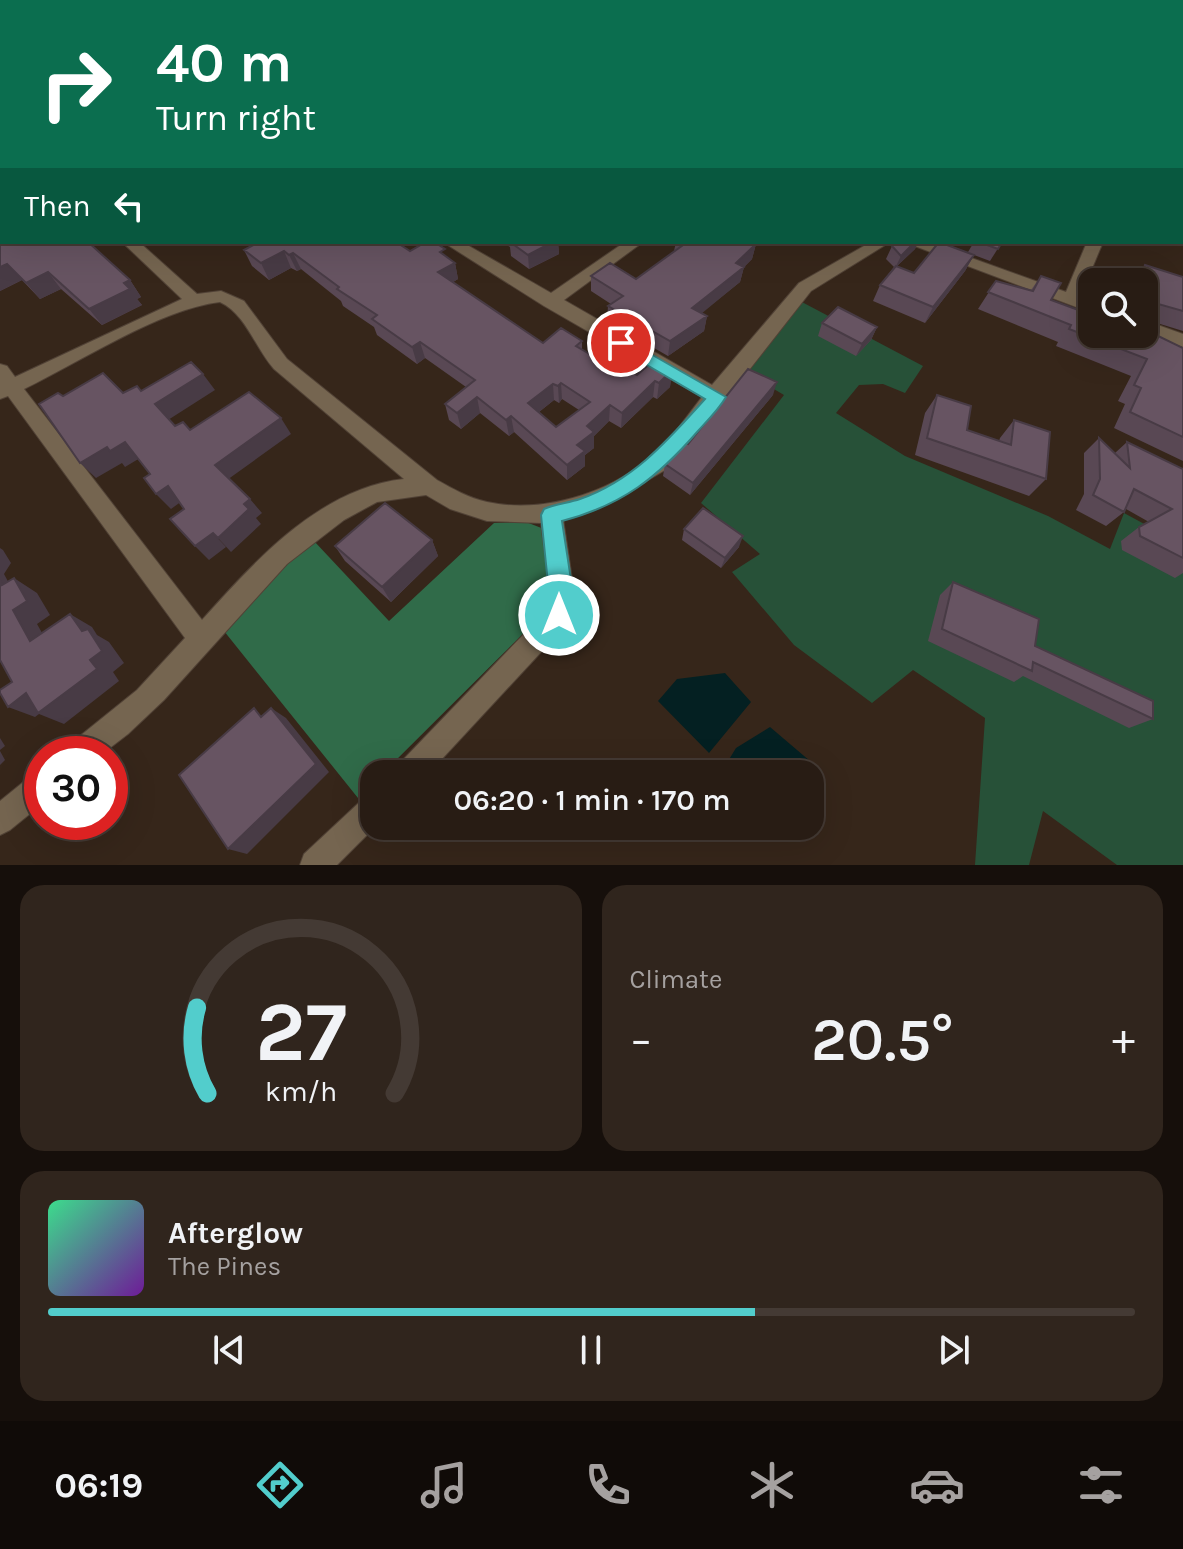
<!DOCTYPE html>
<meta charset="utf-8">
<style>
:root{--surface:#281c14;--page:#30251d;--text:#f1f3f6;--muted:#a5a1a0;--line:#443a34;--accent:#52cdcc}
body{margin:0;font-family:Karla,sans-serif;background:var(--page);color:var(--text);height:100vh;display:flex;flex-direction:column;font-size:30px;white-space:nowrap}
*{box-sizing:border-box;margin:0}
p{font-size:26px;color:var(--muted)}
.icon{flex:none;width:44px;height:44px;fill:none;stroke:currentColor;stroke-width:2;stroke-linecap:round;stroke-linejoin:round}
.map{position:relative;height:865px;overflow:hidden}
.side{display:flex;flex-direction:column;gap:20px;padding:20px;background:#160f0b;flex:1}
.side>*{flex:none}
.guide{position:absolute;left:0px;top:0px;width:1184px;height:244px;box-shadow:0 8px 32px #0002,0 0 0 2px var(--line);background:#0b6e4f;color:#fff;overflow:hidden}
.fabs{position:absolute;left:1078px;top:268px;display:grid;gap:16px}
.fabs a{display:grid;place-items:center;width:80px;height:80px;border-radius:16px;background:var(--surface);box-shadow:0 8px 32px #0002,0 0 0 2px var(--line);font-size:40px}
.speed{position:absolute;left:24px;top:736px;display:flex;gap:16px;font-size:40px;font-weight:700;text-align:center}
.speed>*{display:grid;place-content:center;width:104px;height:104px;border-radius:50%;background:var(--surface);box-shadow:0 8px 32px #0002,0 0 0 2px var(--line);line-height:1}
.speed .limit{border:12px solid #d22;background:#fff;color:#111}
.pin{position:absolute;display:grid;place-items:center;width:68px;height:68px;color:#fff;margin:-34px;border:4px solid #fff;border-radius:50%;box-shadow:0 2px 8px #0007}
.me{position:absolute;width:88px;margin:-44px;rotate:0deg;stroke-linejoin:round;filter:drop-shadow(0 0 6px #0008)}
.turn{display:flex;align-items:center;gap:28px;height:168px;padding:0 24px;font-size:36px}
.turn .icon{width:104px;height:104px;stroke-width:2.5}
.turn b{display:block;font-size:56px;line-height:68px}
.then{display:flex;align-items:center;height:76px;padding:0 24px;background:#0003;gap:16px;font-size:30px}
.big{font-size:60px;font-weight:600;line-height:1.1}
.side .widget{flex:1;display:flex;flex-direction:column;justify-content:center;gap:12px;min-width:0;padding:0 28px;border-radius:24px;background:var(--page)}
.side .dial{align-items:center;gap:0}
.dial svg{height:208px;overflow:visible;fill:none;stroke:var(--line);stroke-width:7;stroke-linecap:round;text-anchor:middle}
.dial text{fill:var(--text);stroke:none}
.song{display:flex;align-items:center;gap:24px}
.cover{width:96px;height:96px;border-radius:12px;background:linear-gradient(135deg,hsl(150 70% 55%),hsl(280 70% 35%))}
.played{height:8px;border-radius:4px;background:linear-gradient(90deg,var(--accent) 65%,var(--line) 65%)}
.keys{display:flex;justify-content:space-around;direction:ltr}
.heat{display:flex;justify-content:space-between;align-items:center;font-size:44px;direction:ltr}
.side .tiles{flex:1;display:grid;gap:20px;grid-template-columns:1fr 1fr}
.widget:last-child{grid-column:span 2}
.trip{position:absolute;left:360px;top:760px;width:464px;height:80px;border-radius:24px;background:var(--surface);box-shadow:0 8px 32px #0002,0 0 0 2px var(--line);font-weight:600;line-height:80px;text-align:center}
.tabs{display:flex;height:128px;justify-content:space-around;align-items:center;background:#100b08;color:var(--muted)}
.tabs .icon{width:56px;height:56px}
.tabs .current{color:var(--accent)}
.tabs b{font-size:36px;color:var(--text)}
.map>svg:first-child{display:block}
</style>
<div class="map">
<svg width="1183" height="865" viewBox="0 0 1183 865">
<rect width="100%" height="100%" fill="#36261a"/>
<path fill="#275138" d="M800 301 923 366 905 393 883 384 859 385 836 413 905 456 1048 516 1110 549 1124 513 1183 545V865H1117L1043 811 1029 865H975L985 718 913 670 872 703 794 645 732 572 760 554 701 503 784 395 743 371Z"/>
<path fill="#306b49" d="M526 522 544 529 553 604 382 774H374V782L358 798 224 631 291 558 314 541 389 621 494 523Z"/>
<path fill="#042022" d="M725 673 751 702 709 753 658 701 677 679Z
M770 727 817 767 810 777V774L722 771 736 748Z"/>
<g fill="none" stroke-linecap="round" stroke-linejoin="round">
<path stroke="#042022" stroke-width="3" d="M1154 0 1162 2"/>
<defs>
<path id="minor" d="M625 0H635L636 2H626Z
M869 0H886L888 2H871Z
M969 0H981L983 2H971Z
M1182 50H1183V56H1182Z
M2 147V155L0 156V148Z
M1182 230 1183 231V241L1182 240Z
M122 242H139L197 294 221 291 244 301 287 359 437 480C453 489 469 498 487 502 542 514 607 494 650 458 670 442 686 417 702 397L544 306 443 242H462L551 293 625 242H643L564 300 712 385 799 283 871 242H890L811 291 724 402 665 470 611 502 563 519 575 599 568 623 428 774H395L399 764 548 609 551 599 541 523 487 521 450 509 426 495 377 502 344 520 287 564 164 700 128 734 102 754H66L70 744 137 690 185 638 8 396 0 399V364L7 366 15 377 182 299ZM220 302C246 314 255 348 274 369L404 479C320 488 255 561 202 620L24 389C80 362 160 309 220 302Z
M904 242H927L1066 292 1087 242H1103L1080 297 1092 301V313Z
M1144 320 1183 334V347L1144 333Z
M42 771V804L10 830 0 835V801L32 775Z
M374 793 376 826 337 865H300L304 854 364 798Z"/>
</defs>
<use href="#minor" stroke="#514236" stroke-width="2"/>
<use href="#minor" fill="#756550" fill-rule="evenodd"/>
</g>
<path fill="#594854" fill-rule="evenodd" d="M798 0H864L866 2H802Z
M899 0H949L954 2H903Z
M998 0H1098L1101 2H1001Z
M2 51V78H0V53Z
M2 232 130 280 141 297 137 299 142 305 102 325 61 289 40 299 22 280 0 291Z
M254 242H396L410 251 446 257 455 263 458 279 453 282 543 343 582 341V350L602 361 637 375 672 370 670 387 657 399 653 397 621 428 609 421 594 436V448L585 455V466L567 480 514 432 509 436 480 413 461 429 449 420 445 404 466 387 425 358 417 364 377 335 374 327 343 306 341 301 301 269 297 271 291 268 269 280 252 266 244 250 256 243ZM562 399 579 410 556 427 539 412 554 400 559 403Z
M502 242H558L559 254 529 269 511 256 510 247Z
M676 242H750L756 244 752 259 744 267 740 282 701 313 707 316 704 331 668 356 607 321 608 306 611 304 591 291V276L636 279 674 251Z
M896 242H918L915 249 897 266 914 273 968 252 974 242H1002L990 261 974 255 965 271 925 323 873 301 880 285 894 267 886 259 892 246Z
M1145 265 1183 277V331L1144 319V282H1132Z
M1041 276 1051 300 1091 315 1092 314 1149 337 1152 333 1183 348V461L1114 428 1125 404 1118 401 1131 376 1056 346 1058 342 978 309 996 281 1031 290Z
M822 323 877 327 871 340 856 356 818 336Z
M773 395 690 495 663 476 665 464 688 444Z
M937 395 967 430 999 441 1000 438 1014 420 1046 479 1029 496 915 455 925 413Z
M1099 438 1115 453 1127 442 1183 469V573L1175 578 1122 550 1121 541 1139 527 1149 522 1126 509 1124 512 1106 526 1076 510 1084 494V453Z
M684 529 739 547 721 568 682 540Z
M432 540 438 556 391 602 345 561 335 546Z
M953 582 1035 646 1153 719 1129 728 1023 676 1014 682 928 641 940 595Z"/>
<path fill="#483b45" d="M10 0H45L41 2H6Z
M124 0H138L139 2H121Z
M921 0H946L945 2H920Z
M2 32V49L0 50V33Z
M2 120V145L0 146V122Z
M553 242H558L559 254 529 269 528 255Z
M915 242H918L915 249 895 268 901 256Z
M756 244 752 259 744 267 740 282 690 323 692 308 736 263Z
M284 251 291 268 269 280 261 263Z
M293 253 301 269 297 271 289 255Z
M974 255 965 271 925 323 933 307Z
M455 263 458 279 442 289 438 272Z
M7 264 22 280 0 291V267Z
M48 272 61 289 40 299 26 283Z
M130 280 141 297 137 299 142 305 102 325 89 309 124 283Z
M707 316 704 331 668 356 670 341Z
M877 327 871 340 856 356 862 344Z
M420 342 425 358 417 364 412 347Z
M672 370 670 387 657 399 659 383Z
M203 374 215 390 168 420 155 404Z
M655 381 653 397 621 428 622 413Z
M777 382 773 395 690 495 693 483Z
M561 383 562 399 559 403 558 386Z
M553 384 554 400 530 419 528 403Z
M477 397 480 413 461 429 457 413Z
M610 405 609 421 594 436V448L585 455V466L567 480V465L587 426Z
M511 416 514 432 509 436 506 420Z
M281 418 291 434 227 480 215 465Z
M125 442 140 458 125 467 122 463 96 478 80 463 107 447Z
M168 486 182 501 171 509 156 494Z
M250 499 262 513 256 518 261 524 231 552 218 538 244 504Z
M213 533 226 547 209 560 195 546Z
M743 536 739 547 721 568 725 558Z
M432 540 438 556 391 602 382 587Z
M0 548 3 550 11 563 4 574 11 587 14 578 37 593 50 615 37 624 54 654 30 641 0 588Z
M70 614 92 627 97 635 109 642 124 663 113 672 119 681 64 724 39 714 35 717 8 707 26 693 90 660 82 631Z
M271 708 286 718 329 772 247 854 228 849Z
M0 738 5 746 0 750Z
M0 751 5 760 0 765Z"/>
<path fill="#675462" stroke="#483b45" stroke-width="2" fill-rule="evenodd" d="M0 0H10L2 2V4H0Z
M94 0H124L121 2H91Z
M234 0H284L283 2H233Z
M645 0H775L773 2H646Z
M823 0H864L866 2H827Z
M939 0H949L954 2H933Z
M1017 0H1098L1101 2H1019Z
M0 8 2 9V32L0 33Z
M1182 61 1183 63V126H1182Z
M0 111H2V120L0 122Z
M2 162V223L0 221V163Z
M2 232V242H88L130 280 124 283 130 289 89 309 48 272 26 283 7 264 0 267V233Z
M259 242H396L410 251 426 242H434L445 249 440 252 455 263 438 272 543 343 561 328 582 341 576 346 602 361 606 357 637 375 654 360 672 370 659 383 655 381 622 413 610 405 587 426 594 432 577 445 585 451 567 465 511 416 506 420 477 397 457 413 445 404 475 380 420 342 412 347 372 319 377 315 337 289 339 287 293 253 289 255 284 251 261 263 244 250ZM561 383 590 402 556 427 528 403 553 384 558 386Z
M510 242H553L528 255Z
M678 242H750L756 244 736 263 744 267 692 308 707 316 670 341 608 306 623 296 591 276 610 263 636 279 683 245Z
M896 242H915L901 256 892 246Z
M939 242 974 255 933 307 880 285 896 266 914 273Z
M979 242H1002L998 249Z
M1145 265 1183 277V311L1144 300V282H1140Z
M1041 276 1061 283 1051 300 1092 315V314V334H1143L1151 337 1152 333 1183 348V437L1130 412 1141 388 1134 385 1147 359 1069 329 1071 325 988 292 996 281 1033 291Z
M838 307 877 327 862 344 822 323Z
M191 362 203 374 155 404 175 426 183 422 190 430 249 392 281 418 215 465 250 499 244 504 249 509 218 538 213 533 195 546 170 519 184 509 168 486 156 494 144 478 150 474 125 442 110 451 107 447 80 463 39 404 58 393 63 396 103 373 123 393 137 386 141 391Z
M748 369 777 382 693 483 665 464 685 443 688 444Z
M937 395 971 406 967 430 1011 445 1014 420 1050 432 1046 479 927 438Z
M1099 438 1130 468 1127 442 1183 469V558L1140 536 1139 527 1172 509 1134 489 1124 512 1093 495 1100 479Z
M385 503 432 540 382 587 335 546Z
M703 508 743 536 725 558 684 529Z
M14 578 27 601 13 610 30 641 70 614 82 631 88 629 102 651 90 660 97 669 38 713 26 693 8 707 0 693V690L12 682 0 660V580L2 585Z
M953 582 1039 619 1035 646 1153 701V719L1033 662 1032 671 942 629Z
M254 708 261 717 271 708 316 764 228 849 179 775Z"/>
<path fill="#52cdcc" stroke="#358585" stroke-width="2" d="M621 337 726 397C719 409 708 420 698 431 658 477 623 505 562 521L574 599 567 623 559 626 552 623 541 515 544 509C555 504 568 503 580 499 634 480 668 440 705 399L616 347V339Z"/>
</svg>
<div class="fabs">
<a><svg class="icon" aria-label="search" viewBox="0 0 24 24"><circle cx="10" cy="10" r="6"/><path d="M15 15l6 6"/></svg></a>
</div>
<div class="speed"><div class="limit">30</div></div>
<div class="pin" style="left:621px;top:343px;background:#d93025"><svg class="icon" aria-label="arrive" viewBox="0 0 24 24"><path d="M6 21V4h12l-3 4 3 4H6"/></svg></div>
<svg class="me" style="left:559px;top:615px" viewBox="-20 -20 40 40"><circle r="17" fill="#52cdcc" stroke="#fff" stroke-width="3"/><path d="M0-11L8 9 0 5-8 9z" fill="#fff"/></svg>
<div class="trip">06:20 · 1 min · 170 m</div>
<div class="guide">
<div class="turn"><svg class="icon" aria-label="right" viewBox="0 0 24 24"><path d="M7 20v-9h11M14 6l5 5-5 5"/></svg><div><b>40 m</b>Turn right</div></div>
<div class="then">Then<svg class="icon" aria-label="left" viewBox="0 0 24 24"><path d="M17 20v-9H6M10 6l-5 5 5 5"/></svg></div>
</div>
</div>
<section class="side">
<div class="tiles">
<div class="widget dial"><svg viewBox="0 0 100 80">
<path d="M14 69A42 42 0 1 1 86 69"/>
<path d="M14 69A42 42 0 0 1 10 36" stroke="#52cdcc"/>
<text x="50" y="56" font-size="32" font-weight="700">27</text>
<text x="50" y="72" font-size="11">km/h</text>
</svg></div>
<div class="widget"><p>Climate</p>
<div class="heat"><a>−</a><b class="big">20.5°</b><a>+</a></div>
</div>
<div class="widget">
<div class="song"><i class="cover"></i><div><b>Afterglow</b><p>The Pines</p></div></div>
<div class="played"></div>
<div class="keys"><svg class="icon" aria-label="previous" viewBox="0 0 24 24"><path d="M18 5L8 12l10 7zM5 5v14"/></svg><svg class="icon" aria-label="pause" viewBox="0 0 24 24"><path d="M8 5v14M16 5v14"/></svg><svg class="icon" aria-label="next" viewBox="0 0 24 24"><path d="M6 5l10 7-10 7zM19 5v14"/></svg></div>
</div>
</div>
</section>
<nav class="tabs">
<b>06:19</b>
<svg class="icon current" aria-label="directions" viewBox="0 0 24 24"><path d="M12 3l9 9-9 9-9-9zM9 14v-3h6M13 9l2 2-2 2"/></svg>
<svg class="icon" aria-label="music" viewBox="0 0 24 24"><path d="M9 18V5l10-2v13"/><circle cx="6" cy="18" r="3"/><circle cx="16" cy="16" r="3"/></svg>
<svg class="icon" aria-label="phone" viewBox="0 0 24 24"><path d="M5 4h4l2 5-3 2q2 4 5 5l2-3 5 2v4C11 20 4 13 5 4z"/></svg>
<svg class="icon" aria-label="climate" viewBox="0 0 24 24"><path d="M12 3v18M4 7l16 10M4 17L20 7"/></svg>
<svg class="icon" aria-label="car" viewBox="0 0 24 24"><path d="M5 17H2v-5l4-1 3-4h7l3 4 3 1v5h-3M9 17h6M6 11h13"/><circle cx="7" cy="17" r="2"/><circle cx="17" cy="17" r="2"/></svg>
<svg class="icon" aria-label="filters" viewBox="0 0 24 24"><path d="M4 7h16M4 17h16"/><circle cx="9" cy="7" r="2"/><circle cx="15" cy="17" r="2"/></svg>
</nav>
